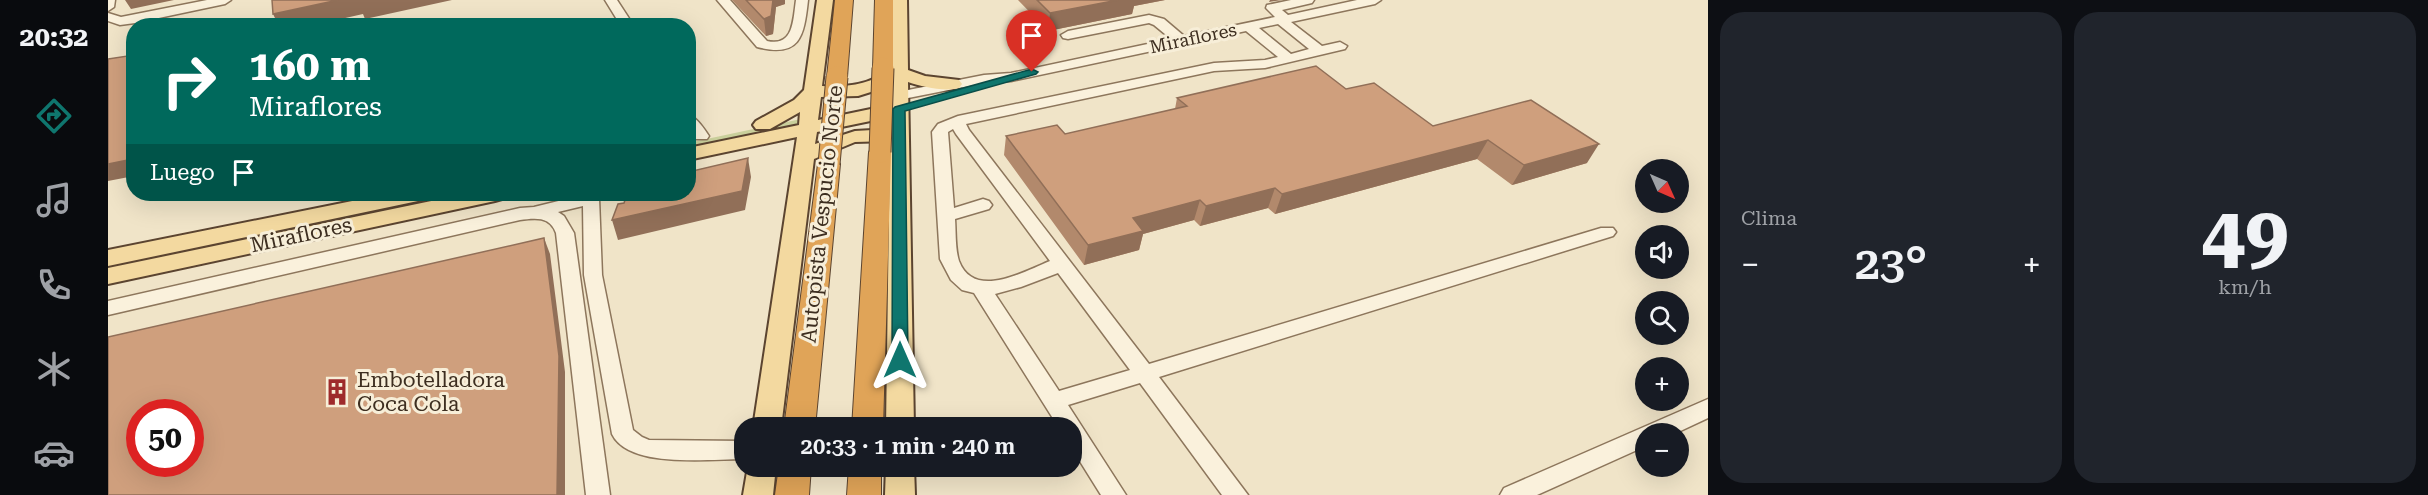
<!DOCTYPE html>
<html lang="es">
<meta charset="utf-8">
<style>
:root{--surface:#171b24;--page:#20242c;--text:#f1f3f6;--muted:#9ea1a6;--accent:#0f766e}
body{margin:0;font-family:"Roboto Serif",serif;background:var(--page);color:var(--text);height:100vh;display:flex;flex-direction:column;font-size:22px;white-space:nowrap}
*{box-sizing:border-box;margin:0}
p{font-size:20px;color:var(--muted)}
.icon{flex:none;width:33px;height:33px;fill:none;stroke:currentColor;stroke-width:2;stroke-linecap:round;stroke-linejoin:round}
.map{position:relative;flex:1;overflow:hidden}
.drawer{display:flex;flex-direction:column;gap:12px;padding:12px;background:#0d0f14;width:720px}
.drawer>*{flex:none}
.top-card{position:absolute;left:18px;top:18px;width:570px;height:183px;border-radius:24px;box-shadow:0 6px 24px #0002;background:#00695c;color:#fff;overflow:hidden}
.needle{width:39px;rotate:135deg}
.buttons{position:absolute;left:1527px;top:159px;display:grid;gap:12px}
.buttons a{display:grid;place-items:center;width:54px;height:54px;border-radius:50%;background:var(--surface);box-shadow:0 6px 24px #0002;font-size:30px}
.speed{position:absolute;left:18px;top:399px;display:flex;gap:12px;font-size:30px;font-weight:700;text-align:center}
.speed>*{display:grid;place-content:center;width:78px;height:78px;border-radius:50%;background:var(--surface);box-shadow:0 6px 24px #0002;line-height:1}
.speed .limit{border:9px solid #d22;background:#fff;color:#111}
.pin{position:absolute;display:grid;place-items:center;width:51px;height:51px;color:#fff;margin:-62px -26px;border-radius:50% 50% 50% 0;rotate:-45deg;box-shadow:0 0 6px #0007}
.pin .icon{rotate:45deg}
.me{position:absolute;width:66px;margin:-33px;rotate:0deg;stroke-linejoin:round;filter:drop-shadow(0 0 4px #0008)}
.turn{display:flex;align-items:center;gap:21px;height:126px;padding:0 24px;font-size:27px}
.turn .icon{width:78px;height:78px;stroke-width:2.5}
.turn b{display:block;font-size:42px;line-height:51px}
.then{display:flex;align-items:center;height:57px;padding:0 24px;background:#0003;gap:12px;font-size:22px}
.big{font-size:45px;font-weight:600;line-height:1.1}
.drawer .card{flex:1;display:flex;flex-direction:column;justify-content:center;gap:9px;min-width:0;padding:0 21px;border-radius:24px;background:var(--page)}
.drawer .dial{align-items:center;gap:0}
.dial b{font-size:78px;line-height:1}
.heat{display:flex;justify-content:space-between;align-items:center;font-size:33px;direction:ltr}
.drawer .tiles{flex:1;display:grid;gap:12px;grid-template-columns:repeat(2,1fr)}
.trip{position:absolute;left:626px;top:417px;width:348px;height:60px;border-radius:24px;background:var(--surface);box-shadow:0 6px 24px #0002;font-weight:600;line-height:60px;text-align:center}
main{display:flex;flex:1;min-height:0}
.tab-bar{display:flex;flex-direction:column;width:108px;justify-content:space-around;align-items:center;background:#090b0e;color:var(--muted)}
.tab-bar .icon{width:42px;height:42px}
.tab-bar .active{color:var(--accent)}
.tab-bar b{font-size:27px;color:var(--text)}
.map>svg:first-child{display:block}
</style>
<main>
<nav class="tab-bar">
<b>20:32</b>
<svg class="icon active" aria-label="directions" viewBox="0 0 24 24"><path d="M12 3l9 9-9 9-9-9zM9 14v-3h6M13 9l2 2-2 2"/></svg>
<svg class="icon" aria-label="music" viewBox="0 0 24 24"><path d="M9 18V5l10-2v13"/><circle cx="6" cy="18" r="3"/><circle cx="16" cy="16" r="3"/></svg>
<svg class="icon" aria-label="phone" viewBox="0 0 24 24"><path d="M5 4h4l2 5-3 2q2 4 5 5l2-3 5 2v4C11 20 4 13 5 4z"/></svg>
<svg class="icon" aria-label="climate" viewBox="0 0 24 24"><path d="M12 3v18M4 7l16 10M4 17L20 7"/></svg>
<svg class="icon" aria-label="car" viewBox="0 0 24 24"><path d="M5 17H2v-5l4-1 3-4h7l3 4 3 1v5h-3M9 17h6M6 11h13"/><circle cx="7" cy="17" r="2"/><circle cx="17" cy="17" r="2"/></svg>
</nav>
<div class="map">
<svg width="1600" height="495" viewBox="0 0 1600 495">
<rect width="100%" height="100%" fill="#f0e4c8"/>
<path fill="#c9cf9b" d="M693 119V128L581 151 580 143Z
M337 194H381L0 274V264Z"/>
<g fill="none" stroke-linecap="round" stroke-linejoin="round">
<defs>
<path id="minor" d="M0 0H7L6 7 0 11Z
M99 0H123L117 4 27 23 12 25 0 21V13L13 17Z
M497 0H509L526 26H513Z
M609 0H622L659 41C686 47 685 20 688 0H700C696 37 692 58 649 47Z
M1183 0H1206L1204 3 1174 10 1180 15 1249 0H1273L1267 4 1183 22 1214 46 1232 42 1239 46 1237 49 1157 68 1106 71 858 124 861 130 1041 364 1493 228H1505L1508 232 1505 236 1051 377 1140 495H1114L1032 383 960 405 1018 495H993L963 447V428H951L866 293 854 290 843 280 832 259 824 132 830 124 850 116 1106 63 1157 60 1170 57 1138 31 903 81 876 83 790 100 783 96 790 92 876 75 903 73 1063 39 1046 25 1041 23 960 39 955 38 953 35 960 31 1041 15 1056 19 1076 36 1167 17 1158 8 1159 5ZM1170 24 1201 49 1183 54 1151 28ZM845 129 848 134 942 261C915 272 866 300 851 261 847 249 848 232 847 219L881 209 884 205 881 201 875 199 846 208 840 132ZM950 273 1022 370 951 391 887 294 913 287Z
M580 115C589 117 596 129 601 136L599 139H587L580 130Z
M479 194H489L491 198 494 275 525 430 534 437 541 440 636 441V459C601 459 521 469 504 434L476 275 475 206 450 212 456 216 466 233 502 495H478L448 233C442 216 427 218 412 220L0 315V301L412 208 426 207Z
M1600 399V418L1566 434H1538V446L1429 495H1392L1396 488Z"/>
<path id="major" d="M709 0H725L714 86C739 87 763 85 782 69L783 0H799L800 70 817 76 851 80 854 84 851 88C836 92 815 87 800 82L806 428H778L782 141 747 142 706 159 673 428H645L689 137 580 160V148L691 125 692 112 662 129H648L645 125 648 121 686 100 696 90ZM782 86V105L710 120 713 97 750 96ZM782 117V129L747 131 707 144 709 132Z
M279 194H321L317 199 310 201 0 266V250Z
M357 194H398L394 199 387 201 0 284V268Z
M640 466H668L665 495H635Z
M778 466H806L807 495H777Z"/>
<path id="highway" d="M727 0H745L739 77 736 81H722L719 77Z
M767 0H785V68L782 72H768L765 68Z
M772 145 780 147 783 152 775 428H744L761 152 764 147Z
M721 157 729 159 732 164 707 428H676L710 164 713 159Z
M671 466H703L701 495H667Z
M741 466H773V495H739Z"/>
</defs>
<use href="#minor" stroke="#8d765c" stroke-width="3"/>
<use href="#major" stroke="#5b4430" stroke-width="4"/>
<use href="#highway" stroke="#5b4430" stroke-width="2"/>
<use href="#minor" fill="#faf1dc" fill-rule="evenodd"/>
<use href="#major" fill="#f3d9a0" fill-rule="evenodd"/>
<use href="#highway" fill="#e0a458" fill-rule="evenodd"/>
<defs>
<path id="highway-bridge" d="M772 152 775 68
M721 164 729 77"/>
</defs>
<use href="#highway-bridge" stroke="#5b4430" stroke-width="23" stroke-linecap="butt"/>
<use href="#highway-bridge" stroke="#e0a458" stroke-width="21"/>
</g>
<path fill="#b2896c" d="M624 0H677V4L668 7 665 34 658 36Z
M910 0H1057L1026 6 1024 14 940 31Z
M1238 89 1325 126 1479 163 1404 185 1369 159 1167 214 1160 208 1092 226 1086 220 1035 234 1031 250 976 265 896 155 898 136 957 134 1067 109 1069 98Z"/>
<path fill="#916f58" d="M17 0H66L23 9Z
M230 0H344L257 19 255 14 202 26H171L165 14Z
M665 0H677V4L668 7 665 34 658 36 656 19Z
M1010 0H1057L1026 6 1024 14 940 31 942 13Z
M1162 0H1174L1161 2Z
M1380 140 1369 159 1167 214 1174 194Z
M1491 144 1479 163 1404 185 1416 165Z
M26 148V176L0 181V164Z
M640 158 643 177 637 210 510 240 504 220Z
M1167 188 1160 208 1092 226 1098 206Z
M1092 200 1086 220 1035 234 1031 250 976 265 980 245 1025 218Z
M436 238 442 254 457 372V495H449Z"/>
<path fill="#cf9f7d" stroke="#916f58" stroke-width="1.5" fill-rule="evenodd" d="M164 0H230L165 14Z
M638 0H665L663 16 656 19Z
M929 0H1010L942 13Z
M26 55V148L20 160 0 164V59Z
M1208 66 1238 89 1266 83 1325 126 1423 100 1491 144 1416 165 1380 140 1174 194 1167 188 1098 206 1092 200 1025 218 1035 231 980 245 898 136 949 125 957 134 1079 106 1069 98Z
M640 158 634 191 504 220 510 204 516 203 519 194H580V172Z
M436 238 451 356 449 495H0V337ZM32 412H82V464H32Z"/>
<path fill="#0f766e" stroke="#0a4d48" stroke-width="1.5" d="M924 69 930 72 928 74 797 111 800 360 797 365H787L784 360 785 109 787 107Z"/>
<defs>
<symbol id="building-bare" viewBox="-9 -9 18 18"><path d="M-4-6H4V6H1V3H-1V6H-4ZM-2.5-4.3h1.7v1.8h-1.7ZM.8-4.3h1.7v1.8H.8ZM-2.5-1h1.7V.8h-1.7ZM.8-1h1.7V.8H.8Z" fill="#9e2a2b" stroke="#f7eed8" stroke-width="2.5" paint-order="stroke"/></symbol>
</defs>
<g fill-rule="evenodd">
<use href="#building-bare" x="210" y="373" width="38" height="38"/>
</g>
<g text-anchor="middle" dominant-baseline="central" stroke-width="6" stroke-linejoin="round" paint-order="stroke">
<g font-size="18" fill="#3d2e20" stroke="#f7eed8">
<text transform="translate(1085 38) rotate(-12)">Miraflores</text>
</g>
<g font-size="21" fill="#3d2e20" stroke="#f7eed8">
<text transform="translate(714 214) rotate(-84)">Autopista Vespucio Norte</text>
<text transform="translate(193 235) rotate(-12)">Miraflores</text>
</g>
<g font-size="21" fill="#3d2e20" stroke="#f7eed8" text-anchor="start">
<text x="249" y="380">Embotelladora<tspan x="249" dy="24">Coca Cola</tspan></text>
</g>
</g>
</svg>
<div class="buttons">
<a><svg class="needle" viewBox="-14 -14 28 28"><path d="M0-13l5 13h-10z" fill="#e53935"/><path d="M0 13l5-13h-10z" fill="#9ea1a6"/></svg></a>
<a><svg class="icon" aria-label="sound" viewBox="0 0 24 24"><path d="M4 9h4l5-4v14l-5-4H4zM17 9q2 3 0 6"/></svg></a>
<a><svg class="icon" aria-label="search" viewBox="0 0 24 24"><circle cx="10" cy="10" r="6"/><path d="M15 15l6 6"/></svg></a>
<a>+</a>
<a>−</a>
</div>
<div class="speed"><div class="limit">50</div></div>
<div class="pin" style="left:924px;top:72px;background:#d93025"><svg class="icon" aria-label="arrive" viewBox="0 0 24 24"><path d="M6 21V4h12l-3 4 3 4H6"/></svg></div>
<svg class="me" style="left:792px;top:360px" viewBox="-20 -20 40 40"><path d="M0-17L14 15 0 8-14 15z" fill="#0f766e" stroke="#fff" stroke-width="4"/></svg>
<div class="trip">20:33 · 1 min · 240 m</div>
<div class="top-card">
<div class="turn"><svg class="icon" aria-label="right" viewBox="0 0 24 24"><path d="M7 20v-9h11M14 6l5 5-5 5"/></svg><div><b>160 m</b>Miraflores</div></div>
<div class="then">Luego<svg class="icon" aria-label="arrive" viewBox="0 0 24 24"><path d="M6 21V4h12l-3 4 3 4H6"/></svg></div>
</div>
</div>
<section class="drawer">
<div class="tiles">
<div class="card"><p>Clima</p>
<div class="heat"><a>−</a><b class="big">23°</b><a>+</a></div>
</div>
<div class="card dial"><b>49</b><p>km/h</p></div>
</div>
</section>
</main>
